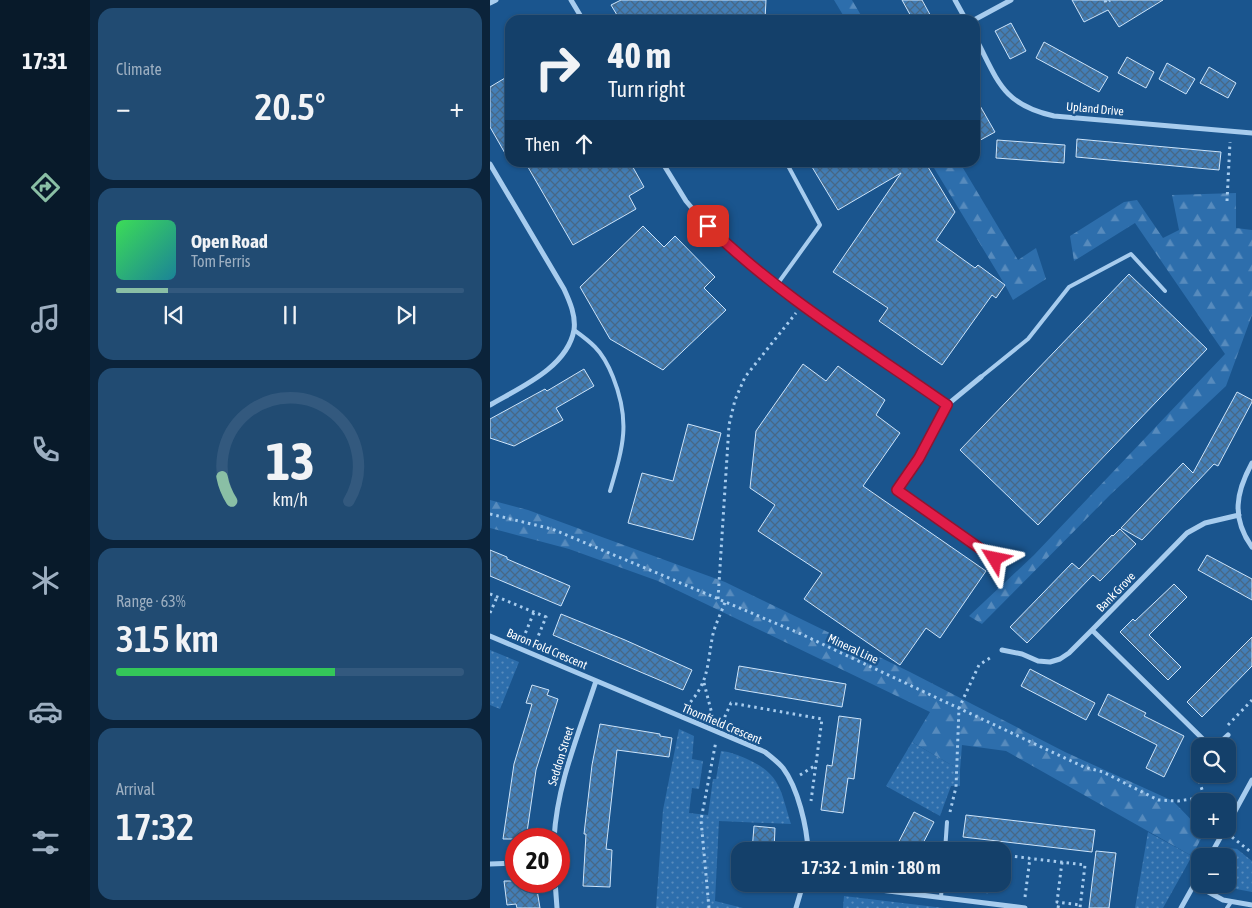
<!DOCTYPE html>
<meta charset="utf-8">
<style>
:root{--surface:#14406a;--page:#214b72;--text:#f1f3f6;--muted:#9dafc1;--line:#33597e;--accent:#8abfa5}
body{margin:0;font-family:"Asap Condensed",sans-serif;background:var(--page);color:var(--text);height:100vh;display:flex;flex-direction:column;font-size:19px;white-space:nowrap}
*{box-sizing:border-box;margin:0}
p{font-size:16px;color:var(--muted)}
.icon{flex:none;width:28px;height:28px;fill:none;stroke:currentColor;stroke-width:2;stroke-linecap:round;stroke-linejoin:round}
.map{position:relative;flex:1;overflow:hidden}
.side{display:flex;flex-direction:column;gap:8px;padding:8px;background:#0b233a;width:400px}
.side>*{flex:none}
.guide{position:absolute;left:15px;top:15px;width:475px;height:152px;border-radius:15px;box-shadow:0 1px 4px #0004,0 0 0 1px var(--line);background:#14406a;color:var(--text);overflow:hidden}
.tools{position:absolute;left:701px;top:738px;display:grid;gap:10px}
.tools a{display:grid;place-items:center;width:45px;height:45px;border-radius:10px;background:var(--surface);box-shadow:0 1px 4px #0004,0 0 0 1px var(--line);font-size:25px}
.speed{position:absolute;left:15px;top:828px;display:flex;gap:10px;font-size:25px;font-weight:700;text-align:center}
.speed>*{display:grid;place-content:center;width:65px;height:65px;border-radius:50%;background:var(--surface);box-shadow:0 1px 4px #0004,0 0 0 1px var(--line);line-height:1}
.speed .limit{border:8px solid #d22;background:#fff;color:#111}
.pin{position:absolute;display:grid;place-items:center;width:42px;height:42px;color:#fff;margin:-21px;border-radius:10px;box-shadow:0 2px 8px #0006}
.me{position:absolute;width:55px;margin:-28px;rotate:305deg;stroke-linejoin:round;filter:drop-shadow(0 0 4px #0008)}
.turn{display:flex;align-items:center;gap:18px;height:105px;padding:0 20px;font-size:22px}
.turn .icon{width:65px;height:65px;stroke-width:2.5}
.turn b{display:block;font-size:35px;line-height:42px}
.then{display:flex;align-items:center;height:48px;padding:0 20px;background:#0003;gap:10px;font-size:19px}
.big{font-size:38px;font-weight:600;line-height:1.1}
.side .tile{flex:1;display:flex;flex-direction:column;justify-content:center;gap:8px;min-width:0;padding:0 18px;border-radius:15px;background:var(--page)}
.side .dial{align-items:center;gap:0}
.dial svg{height:130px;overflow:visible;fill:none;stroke:var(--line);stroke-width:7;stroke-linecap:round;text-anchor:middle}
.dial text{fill:var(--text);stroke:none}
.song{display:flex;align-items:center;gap:15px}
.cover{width:60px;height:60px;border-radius:8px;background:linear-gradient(135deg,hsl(130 70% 55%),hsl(190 70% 35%))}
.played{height:5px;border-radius:2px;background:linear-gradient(90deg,var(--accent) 15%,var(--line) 15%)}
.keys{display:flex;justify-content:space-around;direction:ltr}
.heat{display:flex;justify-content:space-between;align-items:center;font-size:28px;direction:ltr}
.charge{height:8px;border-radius:4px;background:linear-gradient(90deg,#34c759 63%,var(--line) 0)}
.trip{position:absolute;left:241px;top:842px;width:280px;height:50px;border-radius:15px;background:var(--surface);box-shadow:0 1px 4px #0004,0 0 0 1px var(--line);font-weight:600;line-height:50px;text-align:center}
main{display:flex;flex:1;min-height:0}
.tab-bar{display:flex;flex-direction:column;width:90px;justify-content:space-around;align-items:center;background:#081a2a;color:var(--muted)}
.tab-bar .icon{width:35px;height:35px}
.tab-bar .on{color:var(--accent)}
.tab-bar b{font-size:22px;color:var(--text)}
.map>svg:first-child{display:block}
</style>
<main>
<nav class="tab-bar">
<b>17:31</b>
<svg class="icon on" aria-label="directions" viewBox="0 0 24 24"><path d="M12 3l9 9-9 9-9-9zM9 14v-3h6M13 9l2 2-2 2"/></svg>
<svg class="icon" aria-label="music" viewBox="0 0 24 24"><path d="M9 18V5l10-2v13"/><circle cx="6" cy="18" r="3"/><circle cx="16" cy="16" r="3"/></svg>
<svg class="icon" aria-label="phone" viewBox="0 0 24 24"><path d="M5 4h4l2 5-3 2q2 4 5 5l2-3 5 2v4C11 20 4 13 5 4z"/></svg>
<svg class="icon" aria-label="climate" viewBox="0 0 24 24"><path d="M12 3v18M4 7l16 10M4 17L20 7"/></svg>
<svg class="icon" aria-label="car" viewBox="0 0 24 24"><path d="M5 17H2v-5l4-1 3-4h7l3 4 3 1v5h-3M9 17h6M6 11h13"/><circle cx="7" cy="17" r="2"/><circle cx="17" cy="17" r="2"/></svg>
<svg class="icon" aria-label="filters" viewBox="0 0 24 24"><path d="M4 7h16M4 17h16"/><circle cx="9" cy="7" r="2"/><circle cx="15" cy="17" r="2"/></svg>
</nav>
<section class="side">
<div class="tile"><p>Climate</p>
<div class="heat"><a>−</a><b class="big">20.5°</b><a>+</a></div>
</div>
<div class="tile">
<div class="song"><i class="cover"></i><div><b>Open Road</b><p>Tom Ferris</p></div></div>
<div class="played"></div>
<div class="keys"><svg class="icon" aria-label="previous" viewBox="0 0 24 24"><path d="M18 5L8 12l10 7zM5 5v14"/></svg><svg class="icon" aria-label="pause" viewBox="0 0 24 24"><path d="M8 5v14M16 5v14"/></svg><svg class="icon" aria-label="next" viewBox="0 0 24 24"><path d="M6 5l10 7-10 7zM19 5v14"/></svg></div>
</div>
<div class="tile dial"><svg viewBox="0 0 100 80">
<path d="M14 69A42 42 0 1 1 86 69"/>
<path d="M14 69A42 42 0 0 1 8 54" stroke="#8abfa5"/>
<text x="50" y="56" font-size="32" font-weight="700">13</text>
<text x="50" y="72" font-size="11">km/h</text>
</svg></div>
<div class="tile"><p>Range · 63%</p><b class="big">315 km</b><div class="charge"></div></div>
<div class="tile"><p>Arrival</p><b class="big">17:32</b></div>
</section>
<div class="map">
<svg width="762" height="908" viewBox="0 0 762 908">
<defs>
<pattern id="grass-dots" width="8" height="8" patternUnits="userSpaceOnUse" patternTransform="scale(1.25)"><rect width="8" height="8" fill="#2d6eac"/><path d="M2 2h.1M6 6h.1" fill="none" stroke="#578bbd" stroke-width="1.8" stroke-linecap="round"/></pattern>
<pattern id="forest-firs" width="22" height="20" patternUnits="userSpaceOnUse" patternTransform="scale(1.25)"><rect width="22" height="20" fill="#2d6eac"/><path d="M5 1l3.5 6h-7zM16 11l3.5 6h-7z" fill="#578bbd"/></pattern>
<pattern id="building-cross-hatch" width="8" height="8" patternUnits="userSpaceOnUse" patternTransform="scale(1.25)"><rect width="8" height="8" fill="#437eb6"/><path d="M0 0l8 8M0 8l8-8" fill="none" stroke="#476886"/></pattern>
</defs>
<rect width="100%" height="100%" fill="#1a558e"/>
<path fill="url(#grass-dots)" d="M0 650 29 662 10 709 0 705Z
M189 729 204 736 202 759 213 761 209 789 202 788 199 813 218 815 223 779H226L231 751C241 752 248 755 257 759 291 774 291 792 301 824L229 821 225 901 253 908H166L173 810Z
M422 742 470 770V786H461L450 816 396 786Z
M658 832 702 856 673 908H645Z
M739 848 747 849 762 861V892L741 888 735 884H738V856H735Z
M354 896 454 908H353Z"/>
<path fill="url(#forest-firs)" d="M344 0H362L372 17 367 20H356Z
M441 163H470L528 260 546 248 556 279 523 300 515 285Z
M746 193V228L762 230V315L736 386 621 494 492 624 479 616 544 555 735 354 645 223 584 261 580 236 634 202 647 200 673 238 689 230 682 195Z
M0 500 38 510 235 582 420 672 575 752 683 801 714 833 702 856 516 751 472 745 470 770 422 742 440 712 168 581 79 549 0 528Z"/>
<path fill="url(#building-cross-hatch)" stroke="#cde4fa" d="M131 0H276L275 20H130L121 5Z
M412 0H432L443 20H423Z
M582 0H673L629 27 618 10 594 22Z
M521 23 536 51 520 59 505 31Z
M554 42 618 77 609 92 546 58Z
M637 57 664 72 656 88 628 73Z
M677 63 705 79 696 94 669 79Z
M719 67 746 83 738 98 710 83Z
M20 75V162L0 127V87Z
M485 97 505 132 485 143Z
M587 139 731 152 729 170 586 157Z
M507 140 575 145 574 163 506 158Z
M35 162H140L154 187 139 196 146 209 83 245Z
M319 162H435L465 212 446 240 485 268 488 265 515 285 506 298 502 295 452 365 389 321 398 308 343 272 411 173 348 210Z
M153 226 174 247 185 236 225 277 214 288 236 310 173 370 120 339 90 287Z
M639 274 717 349 548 525 470 450Z
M313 364 336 381 348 366 395 400 386 415 410 433 373 486 496 571 450 638 436 628 410 665 314 599 332 573 268 531 285 505 260 488 266 431Z
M94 369 104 386 66 408 73 420 24 446 0 438V419L55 389 57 391Z
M747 392 762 400V402L728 466 724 464 652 540 631 528 693 463 703 473Z
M198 424 231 433 203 540 138 523 152 473 183 481Z
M630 529 646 544 610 581 603 575 537 643 520 627 582 563 589 569 622 535 623 536Z
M0 550 17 557V559L80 586 71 606 0 576Z
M717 555 762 579V600L708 570Z
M684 584 697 597 659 635 691 667 678 680 630 632 643 619 645 621Z
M71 614 135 640 202 670 193 690 63 635Z
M762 637V666L712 717 697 702Z
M249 666 356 684 352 707 245 689Z
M540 669 605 703 596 720 531 686Z
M42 685 59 690 57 695 68 699 46 770 36 839H13L24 764 42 704 36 703Z
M618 694 656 713 654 716 694 736 674 777 656 768 667 745 608 715Z
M349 716 371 719 364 779 358 778 353 813 331 810 337 765 342 766Z
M110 724 170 734V736L182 738 179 757 127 750 116 849 122 850 120 887 93 886 96 834H94L102 765Z
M424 812 444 822 429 851H404Z
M476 815 605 830 602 852 473 837Z
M264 826 285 828 284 851H262Z
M606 851 626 853 619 908H599Z
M14 881H34V886L46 884 50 908H27L26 904 17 905Z"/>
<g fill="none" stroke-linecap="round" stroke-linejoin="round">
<path stroke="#a7ccee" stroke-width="3" stroke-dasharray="2.5 4" stroke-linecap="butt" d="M615 0 616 3 620 0
M737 201 740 142
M0 514 62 529 160 570 311 634 594 767 613 772 668 800 688 801 715 797
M0 594 56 617 45 644
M228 599 239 425 245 400 255 377 306 313
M0 613 7 597
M33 639 44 612
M214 683 223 718
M196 707C218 684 217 668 222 639 224 626 231 614 235 602
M232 723 241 703 332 719 321 801
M738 725 762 700
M310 775 326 765
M707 775 716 801
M460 812 466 787 469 708 489 665 503 656
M742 837 762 853
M466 849 483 851
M512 855 595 865 590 908
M572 862 567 902 590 905
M496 893 497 884
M535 897 540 858
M219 908 211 820 226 741
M568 908 569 903"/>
<path stroke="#a7ccee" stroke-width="4" d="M286 286 330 225 296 162
M84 330C91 335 99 341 105 347 113 355 119 367 123 377 141 422 133 447 120 491
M491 377 538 339 579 287 641 254 675 291
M439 439 429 458 407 490 505 559
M455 851 457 822
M451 897 452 884
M737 908 741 902"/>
<path stroke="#a7ccee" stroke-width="5" d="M81 0 93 20
M465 0 476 20
M0 3 6 0
M484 20 521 0
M485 37C508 80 511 104 564 116L762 133
M172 162 196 201 218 227 246 253 286 286 457 405
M0 164 74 289C80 302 86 316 84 330 77 368 29 388 0 405
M439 439 457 405 491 377
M762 463C746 492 741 518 762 547
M602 630 720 746
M0 636 275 752C281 757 288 762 293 768 308 788 317 827 318 851
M512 650 532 654 548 661 560 662 570 659 579 653 602 630 697 533 715 523 749 515
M726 746 738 735
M706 765 710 761
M738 824 762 780
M64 839C67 784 89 733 106 681
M720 856 735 829
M0 864 26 863
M65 881 67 908
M342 884 535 908
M704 884 733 900 762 905
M306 908 313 884
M691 908 710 874"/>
</g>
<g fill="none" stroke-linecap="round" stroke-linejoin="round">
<defs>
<path id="route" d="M218 226C289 296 376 348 457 405L429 458 407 490 505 559"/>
</defs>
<use href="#route" stroke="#92132f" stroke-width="12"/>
<use href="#route" stroke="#e11d48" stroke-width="9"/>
</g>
<g text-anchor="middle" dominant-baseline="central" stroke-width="5" stroke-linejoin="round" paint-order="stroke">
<g font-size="12" fill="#fff" stroke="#1a558e">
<text transform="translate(605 109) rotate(5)">Upland Drive</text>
<text transform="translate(626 592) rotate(-46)">Bank Grove</text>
<text transform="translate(57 649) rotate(23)">Baron Fold Crescent</text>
<text transform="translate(363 649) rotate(25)">Mineral Line</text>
<text transform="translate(232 724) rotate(23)">Thornfield Crescent</text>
<text transform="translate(71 756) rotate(-73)">Seddon Street</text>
</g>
</g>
</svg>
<div class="tools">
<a><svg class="icon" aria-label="search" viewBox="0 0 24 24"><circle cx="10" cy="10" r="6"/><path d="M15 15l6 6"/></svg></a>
<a>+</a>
<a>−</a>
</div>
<div class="speed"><div class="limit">20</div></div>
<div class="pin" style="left:218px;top:226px;background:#d93025"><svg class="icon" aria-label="arrive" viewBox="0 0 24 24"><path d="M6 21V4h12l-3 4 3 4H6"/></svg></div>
<svg class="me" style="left:505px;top:559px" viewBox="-20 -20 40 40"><path d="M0-17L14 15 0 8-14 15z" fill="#e11d48" stroke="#fff" stroke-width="4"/></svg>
<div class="trip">17:32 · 1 min · 180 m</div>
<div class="guide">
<div class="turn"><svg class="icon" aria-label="right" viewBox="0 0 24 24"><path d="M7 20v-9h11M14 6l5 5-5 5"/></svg><div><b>40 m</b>Turn right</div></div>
<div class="then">Then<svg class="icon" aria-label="ahead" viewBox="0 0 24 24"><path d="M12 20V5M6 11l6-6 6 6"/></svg></div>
</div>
</div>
</main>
